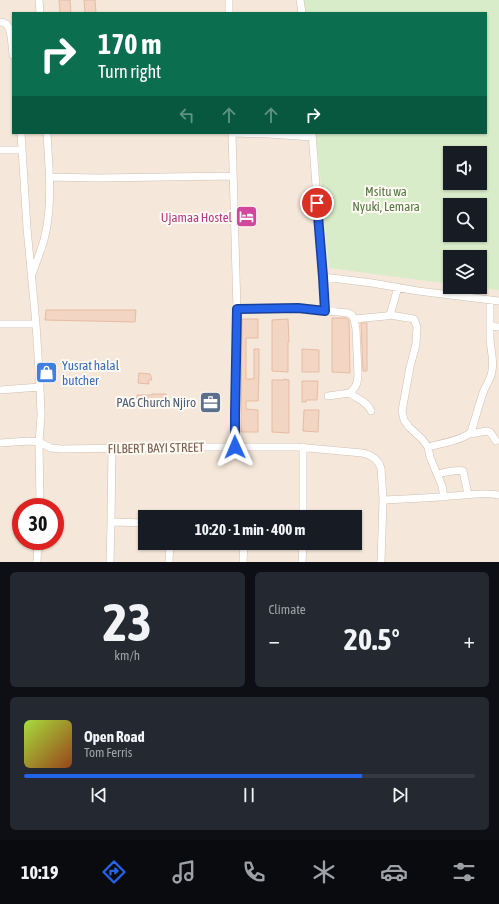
<!DOCTYPE html>
<meta charset="utf-8">
<style>
:root{--surface:#171b24;--page:#242831;--text:#f1f3f6;--muted:#9ea1a6;--line:#363941;--accent:#2563eb}
body{margin:0;font-family:"Asap Condensed",sans-serif;background:var(--page);color:var(--text);height:100vh;display:flex;flex-direction:column;font-size:15px;white-space:nowrap}
*{box-sizing:border-box;margin:0}
p{font-size:13px;color:var(--muted)}
.icon{flex:none;width:22px;height:22px;fill:none;stroke:currentColor;stroke-width:2;stroke-linecap:round;stroke-linejoin:round}
.map{position:relative;height:562px;overflow:hidden}
.side{display:flex;flex-direction:column;gap:10px;padding:10px;background:#0d0f14;flex:1}
.side>*{flex:none}
.top-card{position:absolute;left:12px;top:12px;width:475px;height:122px;border-radius:0px;box-shadow:0 1px 3px #0004;background:#0b6e4f;color:#fff;overflow:hidden}
.fabs{position:absolute;left:443px;top:146px;display:grid;gap:8px}
.fabs a{display:grid;place-items:center;width:44px;height:44px;border-radius:0px;background:var(--surface);box-shadow:0 1px 3px #0004;font-size:20px}
.speed{position:absolute;left:12px;top:498px;display:flex;gap:8px;font-size:20px;font-weight:700;text-align:center}
.speed>*{display:grid;place-content:center;width:52px;height:52px;border-radius:50%;background:var(--surface);box-shadow:0 1px 3px #0004;line-height:1}
.speed .limit{border:6px solid #d22;background:#fff;color:#111}
.pin{position:absolute;display:grid;place-items:center;width:34px;height:34px;color:#fff;margin:-17px;border:2px solid #fff;border-radius:50%;box-shadow:0 1px 4px #0007}
.me{position:absolute;width:44px;margin:-22px;rotate:359deg;stroke-linejoin:round;filter:drop-shadow(0 0 3px #0008)}
.turn{display:flex;align-items:center;gap:14px;height:84px;padding:0 20px;font-size:18px}
.turn .icon{width:52px;height:52px;stroke-width:2.5}
.turn b{display:block;font-size:28px;line-height:34px}
.lanes{display:flex;align-items:center;height:38px;padding:0 20px;background:#0003;justify-content:center;gap:20px;direction:ltr}
.lanes .off{opacity:.35}
.big{font-size:30px;font-weight:700;line-height:1.1}
.side .tile{flex:1;display:flex;flex-direction:column;justify-content:center;gap:6px;min-width:0;padding:0 14px;border-radius:6px;background:var(--page)}
.side .dial{align-items:center;gap:0}
.dial b{font-size:52px;line-height:1}
.song{display:flex;align-items:center;gap:12px}
.cover{width:48px;height:48px;border-radius:6px;background:linear-gradient(135deg,hsl(80 70% 55%),hsl(20 70% 35%))}
.played{height:4px;border-radius:2px;background:linear-gradient(90deg,var(--accent) 75%,var(--line) 75%)}
.keys{display:flex;justify-content:space-around;direction:ltr}
.heat{display:flex;justify-content:space-between;align-items:center;font-size:22px;direction:ltr}
.side .tiles{flex:1;display:grid;gap:10px;grid-template-columns:1fr 1fr}
.tile:last-child{grid-column:span 2}
.trip{position:absolute;left:138px;top:510px;width:224px;height:40px;border-radius:0px;background:var(--surface);box-shadow:0 1px 3px #0004;font-weight:700;line-height:40px;text-align:center}
.menu{display:flex;height:64px;justify-content:space-around;align-items:center;background:#090b0e;color:var(--muted)}
.menu .icon{width:28px;height:28px}
.menu .on{color:var(--accent)}
.menu b{font-size:18px;color:var(--text)}
.map>svg:first-child{display:block}
</style>
<div class="map">
<svg width="499" height="562" viewBox="0 0 499 562">
<rect width="100%" height="100%" fill="#fdf6ec"/>
<path fill="#f5e8da" fill-rule="evenodd" d="M0 0H499V562H0ZM13 13H486V133H13ZM450 153H480V183H450ZM450 205H480V235H450ZM450 257H480V287H450ZM21 507H55V541H21ZM145 517H355V543H145Z"/>
<path fill="#d8ecc9" fill-rule="evenodd" d="M303 0H499V290L476 287H480V257H450V284L329 268 316 133H486V13H305ZM450 153H480V183H450ZM450 205H480V235H450Z"/>
<path fill="#f3d5c3" stroke="#e6bba3" d="M59 0H70L71 13H60Z
M84 0H95L96 13H85Z
M46 310H136L135 322 45 320Z
M332 318H347L349 321 350 373 332 372Z
M242 319H258V338H246V379H254V349H259V371L258 401H246V409L258 410V432H241Z
M288 319 289 342H288V372L272 371V320Z
M361 323H367V371H363Z
M302 349 319 350V372H302Z
M139 373 150 374 152 380H148L149 384 138 383Z
M284 379 289 380V433L272 432V380H284Z
M302 381H318L317 400H306V402H302Z
M152 394H166V404L150 403V404H144L137 403V395H152Z
M304 410H319L318 432 303 431Z"/>
<g fill="none" stroke-linecap="round" stroke-linejoin="round">
<defs>
<path id="minor" d="M39 0 40 13
M300 0 302 13
M229 13V0
M0 22C2 22 5 23 6 24 12 28 12 48 13 55
M21 133 27 228 36 324 40 387 41 416 39 442 40 507
M232 133 237 309 235 414V447
M232 133 269 134 312 137
M312 133 323 277 325 311
M0 150H22
M49 177 98 178 233 176
M33 272C36 262 41 251 44 240 53 206 49 168 47 133
M323 277 372 283 418 291 499 301
M237 309 297 308 348 313 352 315 354 319 356 329 358 375 357 383 355 387 350 393 328 396
M390 315 414 319 417 327 416 344 410 367 402 411 404 420 409 427 422 439 428 447 430 457 442 486 444 497
M354 319 386 316 390 315 398 287
M0 324H36
M490 326 499 327
M0 390 40 387
M350 393C357 399 368 402 371 411
M470 434 487 431 490 432 496 441
M0 443 29 441 39 442 51 448 61 449 205 447H297L362 453C372 455 378 459 381 468L383 500 381 562
M303 447V517
M428 447C439 444 464 440 471 432 475 420 478 408 482 396 484 387 491 380 492 371 494 360 491 351 490 340 490 327 490 314 490 300
M437 474C445 473 455 469 463 471L468 494
M383 500C406 499 429 498 452 496 468 495 483 492 499 495
M111 522 145 523
M37 562 38 541
M110 562 111 522 112 448
M169 562 170 543
M243 562 244 543
M302 562 303 543"/>
</defs>
<use href="#minor" stroke="#d1beb0" stroke-width="8"/>
<use href="#minor" stroke="#fff" stroke-width="7"/>
</g>
<g fill="none" stroke-linecap="round" stroke-linejoin="round">
<defs>
<path id="route" d="M235 447V414L237 309 298 308 325 311 323 277 317 203"/>
</defs>
<use href="#route" stroke="#184099" stroke-width="10"/>
<use href="#route" stroke="#2563eb" stroke-width="7"/>
</g>
<defs>
<symbol id="hotel-square" viewBox="-11 -11 22 22"><rect x="-9" y="-9" width="18" height="18" rx="4" fill="#d1479c" stroke="#fffaf3"/><path d="M-6-4.5h1.5V1H6V5H4.5V3h-9V5H-6ZM-4 0a1.8 1.8 0 1 1 3.6 0ZM.5 0V-2.5h3Q6-2.5 6 0Z" fill="#fff"/></symbol>
<symbol id="shop-square" viewBox="-11 -11 22 22"><rect x="-9" y="-9" width="18" height="18" rx="4" fill="#3f7fe0" stroke="#fffaf3"/><path d="M-5-2.5h2.3a2.7 3.5 0 0 1 5.4 0H5L5.5 6h-11ZM-1.5-2.5h3a1.5 2.3 0 0 0-3 0Z" fill="#fff"/></symbol>
<symbol id="office-square" viewBox="-11 -11 22 22"><rect x="-9" y="-9" width="18" height="18" rx="4" fill="#5c6f8a" stroke="#fffaf3"/><path d="M-6-3h4V-5.5h4V-3h4V5H-6ZM-1-4.5V-3h2v-1.5ZM-6 0V1H6V0Z" fill="#fff"/></symbol>
</defs>
<g fill-rule="evenodd">
<use href="#hotel-square" x="234" y="204" width="25" height="25"/>
<use href="#shop-square" x="34" y="360" width="25" height="25"/>
<use href="#office-square" x="198" y="390" width="25" height="25"/>
</g>
<g text-anchor="middle" dominant-baseline="central" stroke-width="4" stroke-linejoin="round" paint-order="stroke">
<g font-size="13" fill="#537a41" stroke="#fffaf3">
<text x="386" y="191">Msitu wa<tspan x="386" dy="15">Nyuki, Lemara</tspan></text>
</g>
<g font-size="13" fill="#b23c85" stroke="#fffaf3" text-anchor="end">
<text x="232" y="217">Ujamaa Hostel</text>
</g>
<g font-size="13" fill="#366cbe" stroke="#fffaf3" text-anchor="start">
<text x="62" y="365">Yusrat halal<tspan x="62" dy="15">butcher</tspan></text>
</g>
<g font-size="13" fill="#4e5e75" stroke="#fffaf3" text-anchor="end">
<text x="196" y="402">PAG Church Njiro</text>
</g>
<g font-size="13" fill="#7a5c4d" stroke="#fffaf3">
<text transform="translate(156 448) rotate(-1)">FILBERT BAYI STREET</text>
</g>
</g>
</svg>
<div class="fabs">
<a><svg class="icon" aria-label="sound" viewBox="0 0 24 24"><path d="M4 9h4l5-4v14l-5-4H4zM17 9q2 3 0 6"/></svg></a>
<a><svg class="icon" aria-label="search" viewBox="0 0 24 24"><circle cx="10" cy="10" r="6"/><path d="M15 15l6 6"/></svg></a>
<a><svg class="icon" aria-label="layers" viewBox="0 0 24 24"><path d="M12 4l9 5-9 5-9-5zM3 14l9 5 9-5"/></svg></a>
</div>
<div class="speed"><div class="limit">30</div></div>
<div class="pin" style="left:317px;top:203px;background:#d93025"><svg class="icon" aria-label="arrive" viewBox="0 0 24 24"><path d="M6 21V4h12l-3 4 3 4H6"/></svg></div>
<svg class="me" style="left:235px;top:447px" viewBox="-20 -20 40 40"><path d="M0-17L14 15 0 8-14 15z" fill="#2563eb" stroke="#fff" stroke-width="4"/></svg>
<div class="trip">10:20 · 1 min · 400 m</div>
<div class="top-card">
<div class="turn"><svg class="icon" aria-label="right" viewBox="0 0 24 24"><path d="M7 20v-9h11M14 6l5 5-5 5"/></svg><div><b>170 m</b>Turn right</div></div>
<div class="lanes"><svg class="icon off" aria-label="left" viewBox="0 0 24 24"><path d="M17 20v-9H6M10 6l-5 5 5 5"/></svg><svg class="icon off" aria-label="ahead" viewBox="0 0 24 24"><path d="M12 20V5M6 11l6-6 6 6"/></svg><svg class="icon off" aria-label="ahead" viewBox="0 0 24 24"><path d="M12 20V5M6 11l6-6 6 6"/></svg><svg class="icon" aria-label="right" viewBox="0 0 24 24"><path d="M7 20v-9h11M14 6l5 5-5 5"/></svg></div>
</div>
</div>
<section class="side">
<div class="tiles">
<div class="tile dial"><b>23</b><p>km/h</p></div>
<div class="tile"><p>Climate</p>
<div class="heat"><a>−</a><b class="big">20.5°</b><a>+</a></div>
</div>
<div class="tile">
<div class="song"><i class="cover"></i><div><b>Open Road</b><p>Tom Ferris</p></div></div>
<div class="played"></div>
<div class="keys"><svg class="icon" aria-label="previous" viewBox="0 0 24 24"><path d="M18 5L8 12l10 7zM5 5v14"/></svg><svg class="icon" aria-label="pause" viewBox="0 0 24 24"><path d="M8 5v14M16 5v14"/></svg><svg class="icon" aria-label="next" viewBox="0 0 24 24"><path d="M6 5l10 7-10 7zM19 5v14"/></svg></div>
</div>
</div>
</section>
<nav class="menu">
<b>10:19</b>
<svg class="icon on" aria-label="directions" viewBox="0 0 24 24"><path d="M12 3l9 9-9 9-9-9zM9 14v-3h6M13 9l2 2-2 2"/></svg>
<svg class="icon" aria-label="music" viewBox="0 0 24 24"><path d="M9 18V5l10-2v13"/><circle cx="6" cy="18" r="3"/><circle cx="16" cy="16" r="3"/></svg>
<svg class="icon" aria-label="phone" viewBox="0 0 24 24"><path d="M5 4h4l2 5-3 2q2 4 5 5l2-3 5 2v4C11 20 4 13 5 4z"/></svg>
<svg class="icon" aria-label="climate" viewBox="0 0 24 24"><path d="M12 3v18M4 7l16 10M4 17L20 7"/></svg>
<svg class="icon" aria-label="car" viewBox="0 0 24 24"><path d="M5 17H2v-5l4-1 3-4h7l3 4 3 1v5h-3M9 17h6M6 11h13"/><circle cx="7" cy="17" r="2"/><circle cx="17" cy="17" r="2"/></svg>
<svg class="icon" aria-label="filters" viewBox="0 0 24 24"><path d="M4 7h16M4 17h16"/><circle cx="9" cy="7" r="2"/><circle cx="15" cy="17" r="2"/></svg>
</nav>
